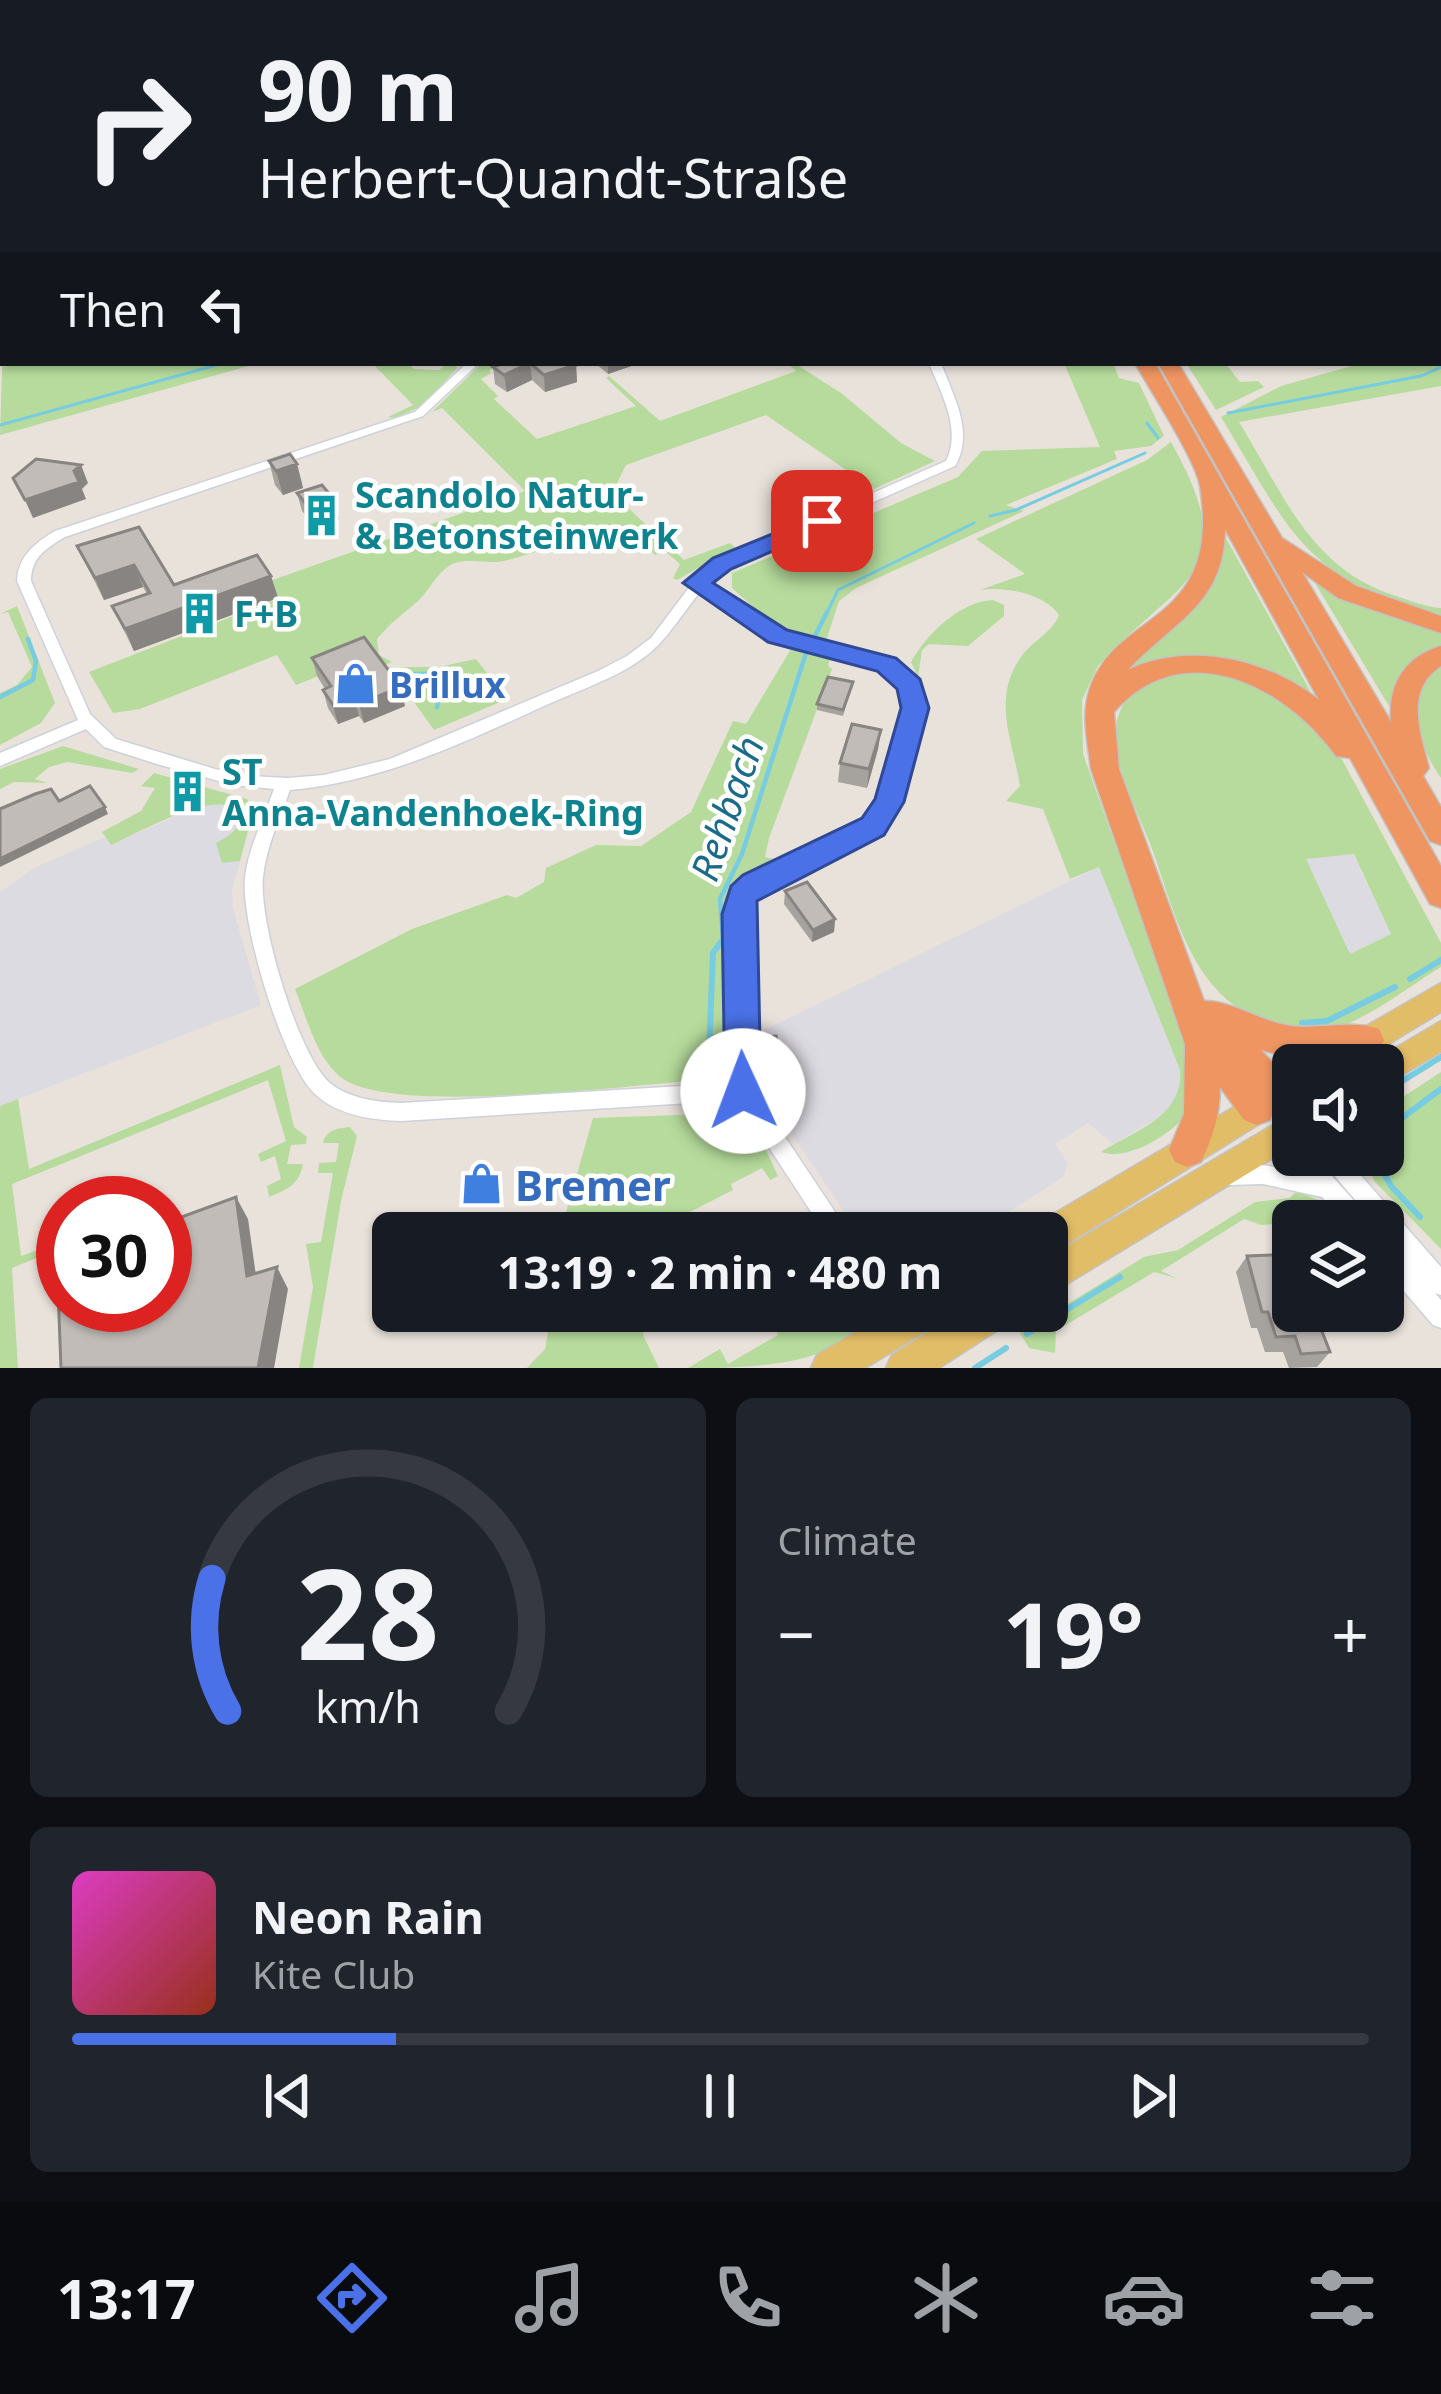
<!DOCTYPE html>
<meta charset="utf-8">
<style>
:root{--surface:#171b24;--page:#20242c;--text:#f1f3f6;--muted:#9ea1a6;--line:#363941;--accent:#4a71e7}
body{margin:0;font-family:"Noto Sans",sans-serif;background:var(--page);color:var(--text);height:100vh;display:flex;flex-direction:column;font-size:45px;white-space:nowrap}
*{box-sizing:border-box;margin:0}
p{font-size:39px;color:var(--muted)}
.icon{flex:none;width:66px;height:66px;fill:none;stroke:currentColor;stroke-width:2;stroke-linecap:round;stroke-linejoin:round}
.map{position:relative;height:1368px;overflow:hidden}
.details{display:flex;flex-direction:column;gap:30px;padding:30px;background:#0d0f14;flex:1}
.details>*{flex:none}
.guide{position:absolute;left:0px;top:0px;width:1443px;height:366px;box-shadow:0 3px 9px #0004;background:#171b24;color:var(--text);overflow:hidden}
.controls{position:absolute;left:1272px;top:1044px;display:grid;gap:24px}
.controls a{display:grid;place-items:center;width:132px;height:132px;border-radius:18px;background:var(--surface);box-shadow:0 3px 9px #0004;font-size:60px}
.speed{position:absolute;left:36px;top:1176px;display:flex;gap:24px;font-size:60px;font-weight:700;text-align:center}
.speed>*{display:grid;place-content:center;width:156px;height:156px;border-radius:50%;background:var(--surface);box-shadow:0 3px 9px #0004;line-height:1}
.speed .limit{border:18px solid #d22;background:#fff;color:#111}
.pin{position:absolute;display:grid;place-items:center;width:102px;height:102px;color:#fff;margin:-51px;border-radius:24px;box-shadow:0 6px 18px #0006}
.me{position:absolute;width:132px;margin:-66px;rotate:358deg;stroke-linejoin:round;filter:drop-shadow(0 0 9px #0008)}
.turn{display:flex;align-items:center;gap:42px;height:252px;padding:0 60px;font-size:54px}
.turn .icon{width:156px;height:156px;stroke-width:2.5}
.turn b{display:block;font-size:84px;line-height:102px}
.then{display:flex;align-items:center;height:114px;padding:0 60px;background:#0003;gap:24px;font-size:45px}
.big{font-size:90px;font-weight:700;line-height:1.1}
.details .tile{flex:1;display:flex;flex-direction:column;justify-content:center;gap:18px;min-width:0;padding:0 42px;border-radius:18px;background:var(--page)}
.details .dial{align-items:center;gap:0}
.dial svg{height:312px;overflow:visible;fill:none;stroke:var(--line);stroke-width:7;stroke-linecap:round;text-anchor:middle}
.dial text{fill:var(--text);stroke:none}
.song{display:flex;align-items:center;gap:36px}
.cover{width:144px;height:144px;border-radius:18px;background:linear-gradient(135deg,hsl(310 70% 55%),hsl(10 70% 35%))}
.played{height:12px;border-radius:6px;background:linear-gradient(90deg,var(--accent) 25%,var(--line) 25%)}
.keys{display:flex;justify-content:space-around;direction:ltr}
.heat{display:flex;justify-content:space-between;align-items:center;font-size:66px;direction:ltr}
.details .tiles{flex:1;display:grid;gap:30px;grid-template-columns:1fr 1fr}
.tile:last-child{grid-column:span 2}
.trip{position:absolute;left:372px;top:1212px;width:696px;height:120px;border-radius:18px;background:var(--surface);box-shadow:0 3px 9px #0004;font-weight:700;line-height:120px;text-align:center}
.menu{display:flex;height:192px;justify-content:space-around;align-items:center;background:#090b0e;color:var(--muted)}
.menu .icon{width:84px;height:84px}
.menu .selected{color:var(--accent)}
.menu b{font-size:54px;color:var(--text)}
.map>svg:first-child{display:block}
</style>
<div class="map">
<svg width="1441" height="1368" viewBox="0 0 1441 1368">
<rect width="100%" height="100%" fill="#e9e2db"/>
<path fill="#dddbe2" d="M207 802 234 805 240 816 236 831 249 830 232 890 233 908 261 1005 0 1106V892L36 867 105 837 111 845Z
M1353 854 1391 934 1350 954 1305 859Z
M1099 867 1180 1070 1178 1096 1168 1112 1113 1144 1088 1123 1055 1144 1068 1164 1063 1177 976 1233H858L765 1093 760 1032Z"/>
<path fill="#b6db9c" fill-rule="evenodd" d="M3 339V363H260L0 435Z
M1441 341V386L1239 422C1283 493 1310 569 1396 596 1411 601 1426 607 1441 608V618C1301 576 1292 534 1221 417L1281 386 1362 363H1440Z
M372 363H407L414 369 439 370 447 363 458 367 424 405 395 418 388 417 413 405Z
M482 363H511L489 370 491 373 481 379 498 396 494 399 537 439 636 406 606 378 609 376 660 421 796 371 787 363H794L841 393 901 443 935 461 874 489 766 415 626 465 612 493 684 560 730 543 735 547 677 580 673 578 680 564 665 551 655 555C628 517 540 552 504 561 486 565 465 556 449 566 436 574 429 591 418 601 403 614 390 623 377 639L379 655 392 662 377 668 368 656 296 685 277 655 140 709 113 713 89 672 277 599 267 582 525 491 442 408 375 434 432 412Z
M1064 363H1113L1119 378 1139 383 1164 436 1151 446 1114 451 1117 459 1006 505 1024 511 856 588 839 601 826 641 773 625 732 588V573L958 477 982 451 1100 447Z
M1186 363H1225L1240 382 1258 381 1264 387 1216 410Z
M1171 442C1247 578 1178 577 1098 666L1082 700 1083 754 1191 1058 1186 1116C1167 1136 1129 1161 1101 1152 1135 1130 1183 1118 1180 1070L1099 867 1070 879 1043 809 1006 801 1020 786C1013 741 991 699 1021 657 1032 641 1052 633 1059 615 1045 594 1005 586 980 590L1025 574 976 539 1147 460Z
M1217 522 1319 707 1227 665 1107 685 1195 598Z
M1306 568 1441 628V650L1395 716Z
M993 600 1004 605V616L968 646 929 644 922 650 918 677 911 662C927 634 959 602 993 600Z
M17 606 55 703 41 723 0 745V693L17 685 32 667 8 612 0 614Z
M791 649 830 658 828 666 832 669 769 838 765 857 783 861 741 885 734 897 729 1051 723 1052 719 1073 701 1080C632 1085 392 1116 342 1078 316 1058 307 1018 295 989L412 929 507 895 516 898 544 882 546 868 596 845 641 846 691 812 733 721 746 724Z
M476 659 507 699 434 730 389 667H439Z
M1441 665V778C1419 746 1416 725 1417 686Z
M1213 672 1256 681 1332 741 1441 943V967C1406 988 1368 1020 1329 1030 1309 1034 1293 1031 1274 1025 1193 1001 1177 918 1151 846 1137 809 1105 754 1119 714 1132 675 1179 672 1213 672ZM1354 854 1391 934 1350 954 1306 859Z
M63 746 139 769 132 773 67 762 49 767 35 779 47 783 14 782 0 789V769Z
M154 773 247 799 253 811 240 861 222 863 216 843C230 836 242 829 239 811 214 788 141 832 111 845L102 832 141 811 155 788 141 786Z
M280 1065 294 1127 307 1137 306 1144 291 1145 287 1164H303C299 1185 288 1189 269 1197L267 1186 281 1179 275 1156 261 1162 258 1154 286 1141 268 1080 12 1184 21 1256 38 1250 39 1257 12 1268 18 1368H0V1106L18 1099 29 1169Z
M1441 1072V1249L1375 1182 1361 1155H1383V1110Z
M734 1113C758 1127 767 1153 778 1176L770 1180 762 1168 731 1184 733 1190 690 1212 697 1227 686 1233H560L593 1118Z
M350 1127 357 1136 341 1201 313 1368H299L313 1287 306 1244 321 1242 333 1173H318L319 1163 336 1162 339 1143H323C325 1130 339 1128 350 1127Z
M1296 1191 1323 1202 1343 1219 1261 1225 1244 1219 1161 1271 1176 1278 1154 1272 1056 1331 1055 1353 1029 1348 1020 1333 1144 1257 1178 1250 1255 1202 1290 1198Z
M552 1311H649L643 1335 659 1368H527L545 1349Z
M820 1311H863C852 1368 740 1368 688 1368L720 1349 728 1364 778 1335 771 1320 779 1315 787 1330Z"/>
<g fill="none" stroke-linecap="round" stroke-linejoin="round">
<path stroke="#77cce2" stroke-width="3" d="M1127 3 1134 0
M1228 413 1421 376 1441 367
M1147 423 1158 438
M0 425 224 363
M990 516 1016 510 1145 453
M826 615 838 590 974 523"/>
<path stroke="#77cce2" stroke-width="4.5" d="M412 674H456L458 679 439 692 437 707
M0 697 33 680 36 661 28 639
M719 945 723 939 720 899 742 854 805 656 827 612"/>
<path stroke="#77cce2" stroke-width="6" d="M721 942 713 953 709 1053 725 1087
M1410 979 1441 960
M1302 1023 1327 1021 1395 987
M1383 1093 1441 1057
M730 1097 737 1120
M1383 1132 1441 1089
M1374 1155 1391 1186 1420 1217
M1027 1334 1120 1277
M975 1368 1006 1348"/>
<defs>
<path id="minor" d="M1374 0H1383L1387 3H1378Z
M1440 25H1441V30H1440Z
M0 58H3V62H0Z
M0 121H3V125H0Z
M467 363H479L423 416 65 537C46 548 31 558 31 581L90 714 116 739 215 769 251 776 288 778 324 775 390 759 598 671 627 656 651 638 691 585V580L696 579 717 561 946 461C962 429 941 393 929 363H941C953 396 975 432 955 466L727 567 707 584C729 599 751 620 776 630 816 646 898 644 919 688 927 707 919 733 915 752 908 780 899 815 875 834 837 865 774 862 748 906L753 1089 849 1233H825L738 1100 401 1121C371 1120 337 1115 315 1094 282 1063 240 921 245 877 249 846 264 818 274 789L233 785 157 764 104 747 86 729 0 766V753L78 720 17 581C18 556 35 543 55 531L415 412ZM700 592C722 608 743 628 769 638 808 653 857 650 892 676 909 689 908 707 904 726 899 754 893 791 875 813 836 860 763 845 730 905L733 1083 401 1103C377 1102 351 1099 331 1084 298 1057 258 920 263 877 266 847 280 818 290 790 377 782 452 748 531 712 556 700 583 690 609 678 661 653 666 635 700 592Z
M1293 1148V1155H1313L1366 1214 1369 1221H1344L1322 1197 1263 1184 1229 1185 1222 1182 1219 1175 1222 1168C1248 1161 1274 1166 1300 1172L1289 1155Z
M1320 1155H1343L1441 1267V1295L1435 1293 1441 1300V1328L1433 1325 1383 1267V1239L1391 1242 1399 1252 1383 1233V1221H1373L1323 1162Z"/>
<path id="primary" d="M1441 983V1012L1354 1065H1311L1316 1055Z
M1441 1021V1052L1383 1086V1065H1370L1372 1062Z
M1293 1072V1103L1059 1249 1047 1254V1233H1031L1035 1225Z
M1293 1113V1146L1047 1296V1258Z
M891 1311H943L938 1324 865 1368H811L817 1355Z
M961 1311H1012L1007 1324 939 1368H886L892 1355Z"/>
<path id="motorway" d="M951 0H963L964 3H952Z
M1135 363H1155L1441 866V908L1430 904 1350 758 1336 756C1285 685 1183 633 1114 712L1119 769 1204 1001C1229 1000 1259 1020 1285 1025 1315 1031 1352 1019 1379 1029L1384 1040 1379 1051C1342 1065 1299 1060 1261 1050L1291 1083V1107L1274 1110 1270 1120 1257 1125 1244 1120 1220 1087C1220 1115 1213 1137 1201 1162L1188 1167 1175 1162 1169 1150 1184 1114 1185 1044 1091 769C1088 745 1082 719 1088 695 1111 608 1223 630 1200 486 1195 458 1151 392 1135 363ZM1225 529 1319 700C1268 659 1188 641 1128 670 1172 622 1224 605 1225 529Z
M1158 363H1178L1282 538 1356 586 1441 616V633L1338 598 1302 572 1391 722C1388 685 1404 657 1441 646V666C1404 690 1420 733 1429 768L1423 776 1441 807V845L1430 841Z"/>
</defs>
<use href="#minor" stroke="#cdd1dc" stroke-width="3"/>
<use href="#primary" stroke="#c3c3c3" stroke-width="3"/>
<use href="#motorway" stroke="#c3c3c3" stroke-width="3"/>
<use href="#minor" fill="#fff" fill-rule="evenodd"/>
<use href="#primary" fill="#e2bd67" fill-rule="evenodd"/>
<use href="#motorway" fill="#ee9561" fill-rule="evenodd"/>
<defs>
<path id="rail" d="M1094 3 1101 0"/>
</defs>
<use href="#rail" stroke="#9ea2b1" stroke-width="6"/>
<use href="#rail" stroke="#fff" stroke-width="3" stroke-dasharray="8" stroke-linecap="butt"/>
</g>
<path fill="#a6a29e" d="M504 363 576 365 577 382 545 392 532 380 507 392 495 384 493 367Z
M595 363H640L608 374Z
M269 461 297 464 303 488 283 495 275 485Z
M297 493 335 501 339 519 315 527 302 511Z
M77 546 174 585 271 576 278 598 134 651 112 606 147 594 143 587 104 600Z
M312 658 405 706 364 723 359 716 338 724 328 708 323 690 325 689 317 676Z
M853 682 843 716 817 710V704Z
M881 730 878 749 867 788 838 782 840 763Z
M785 891 835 919 834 932 812 942 784 904Z
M764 1043 778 1053 777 1059 766 1060Z
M1247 1256 1330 1352 1317 1367 1289 1368 1283 1352H1265L1257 1328H1251L1236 1272Z"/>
<path fill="#878481" d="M530 363 532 380 507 392 504 375Z
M608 363H640L608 374Z
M576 365 577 382 545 392 544 375Z
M297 464 303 488 283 495 276 471Z
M81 465 88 483 82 489 86 499 33 518 25 500 74 471Z
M335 501 339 519 315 527 310 509Z
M134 565 143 587 104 600 95 578Z
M271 576 278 598 134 651 125 629Z
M401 687 405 706 364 723 359 704Z
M354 697 359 716 338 724 333 705Z
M881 730 878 749 867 788 869 769Z
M105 807 108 814 0 867V859Z
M835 919 834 932 812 942 813 930Z
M236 1197 248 1219 259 1297 247 1276Z
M277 1267 288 1289 274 1368H258Z"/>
<path fill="#c1bcb8" stroke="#878481" stroke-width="3" d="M504 363H574L576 365 544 375 530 363 504 375 493 367Z
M290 454 297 464 276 471 269 461Z
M36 459 81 465 74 471 79 482 25 500 13 478Z
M322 485 335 501 310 509 297 493Z
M139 527 174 585 257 555 271 576 125 629 112 606 150 593 134 565 95 578 77 546Z
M364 637 401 687 359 704 354 697 333 705 323 690 331 686 312 658Z
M828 677 853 682 843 710 817 704Z
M852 724 881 730 869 769 840 763Z
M90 786 105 807 0 859V809L35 794 51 789 59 801Z
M807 882 835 919 813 930 785 891Z
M776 1036 778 1053 766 1054 764 1037Z
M236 1197 247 1276 277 1267 258 1368H61L57 1262 63 1260V1305H165V1223Z
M1293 1254V1311H1314L1330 1352 1301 1354 1295 1336 1276 1337 1268 1312H1262L1247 1256Z"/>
<path fill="#4a71e7" stroke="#304996" stroke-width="3" d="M822 514 831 516V526L731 569 713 583 787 630 896 658 920 679 929 708 904 802 884 835 757 901 761 1091 756 1102 743 1107 730 1102 725 1091 722 914 731 886 743 875 862 818 875 799 901 708 897 689 877 671 768 642 683 583 713 558Z"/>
<defs>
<symbol id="building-bare" viewBox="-9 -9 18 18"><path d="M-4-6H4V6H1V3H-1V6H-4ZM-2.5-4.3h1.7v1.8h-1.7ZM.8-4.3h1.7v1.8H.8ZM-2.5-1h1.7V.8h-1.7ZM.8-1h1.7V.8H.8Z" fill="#0f9aa8" stroke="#fff" stroke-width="2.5" paint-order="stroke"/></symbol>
<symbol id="shop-bare" viewBox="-9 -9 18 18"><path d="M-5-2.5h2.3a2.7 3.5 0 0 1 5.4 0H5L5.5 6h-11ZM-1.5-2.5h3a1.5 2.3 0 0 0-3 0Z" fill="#3f7fe0" stroke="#fff" stroke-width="2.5" paint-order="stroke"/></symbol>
</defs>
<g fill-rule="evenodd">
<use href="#building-bare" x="292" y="486" width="59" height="59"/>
<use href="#building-bare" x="170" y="584" width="59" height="59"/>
<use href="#shop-bare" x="326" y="654" width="59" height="59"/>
<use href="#building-bare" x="158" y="762" width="59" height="59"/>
<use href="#shop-bare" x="452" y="1154" width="59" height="59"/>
</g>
<g text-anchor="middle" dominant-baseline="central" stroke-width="9" stroke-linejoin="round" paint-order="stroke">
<g font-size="36" font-weight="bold" fill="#0d838f" stroke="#fff" text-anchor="start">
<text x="355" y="494">Scandolo Natur-<tspan x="355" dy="41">&amp; Betonsteinwerk</tspan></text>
<text x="234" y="613">F+B</text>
<text x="222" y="771">ST<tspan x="222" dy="41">Anna-Vandenhoek-Ring</tspan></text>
</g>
<g font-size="36" font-weight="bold" fill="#366cbe" stroke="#fff" text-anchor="start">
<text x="389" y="684">Brillux</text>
</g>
<g font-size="39" font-style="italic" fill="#1a6b8a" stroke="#fff">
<text transform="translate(726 808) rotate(-71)">Rehbach</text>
</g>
<g font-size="42" font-weight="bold" fill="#366cbe" stroke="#fff" text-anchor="start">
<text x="515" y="1184">Bremer</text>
</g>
</g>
</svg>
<div class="controls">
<a><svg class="icon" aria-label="sound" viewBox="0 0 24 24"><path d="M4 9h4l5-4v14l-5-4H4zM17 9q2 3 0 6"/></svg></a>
<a><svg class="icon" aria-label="layers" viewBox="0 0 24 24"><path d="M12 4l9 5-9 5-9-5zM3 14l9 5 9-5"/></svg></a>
</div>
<div class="speed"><div class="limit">30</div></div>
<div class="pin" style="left:822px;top:521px;background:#d93025"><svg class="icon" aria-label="arrive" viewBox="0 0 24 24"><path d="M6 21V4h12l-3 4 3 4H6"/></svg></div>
<svg class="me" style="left:743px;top:1091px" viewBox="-20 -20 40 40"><circle r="19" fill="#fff"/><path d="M0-13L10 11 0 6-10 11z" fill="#4a71e7"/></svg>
<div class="trip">13:19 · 2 min · 480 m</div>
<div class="guide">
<div class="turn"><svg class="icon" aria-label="right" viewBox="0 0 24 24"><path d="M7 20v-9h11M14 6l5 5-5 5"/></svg><div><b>90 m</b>Herbert-Quandt-Straße</div></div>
<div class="then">Then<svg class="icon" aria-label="left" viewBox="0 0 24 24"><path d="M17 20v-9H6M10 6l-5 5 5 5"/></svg></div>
</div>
</div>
<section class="details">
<div class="tiles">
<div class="tile dial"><svg viewBox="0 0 100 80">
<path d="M14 69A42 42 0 1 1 86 69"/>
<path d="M14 69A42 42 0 0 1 10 35" stroke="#4a71e7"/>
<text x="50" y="56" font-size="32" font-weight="700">28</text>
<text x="50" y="72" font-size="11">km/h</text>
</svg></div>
<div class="tile"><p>Climate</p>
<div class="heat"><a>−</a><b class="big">19°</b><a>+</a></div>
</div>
<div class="tile">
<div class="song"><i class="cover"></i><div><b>Neon Rain</b><p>Kite Club</p></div></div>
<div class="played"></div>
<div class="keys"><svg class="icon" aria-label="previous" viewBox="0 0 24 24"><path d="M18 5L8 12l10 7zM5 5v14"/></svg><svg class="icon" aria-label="pause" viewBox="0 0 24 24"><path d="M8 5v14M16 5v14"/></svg><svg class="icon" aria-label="next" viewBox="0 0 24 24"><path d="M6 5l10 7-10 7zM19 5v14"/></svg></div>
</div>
</div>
</section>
<nav class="menu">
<b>13:17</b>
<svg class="icon selected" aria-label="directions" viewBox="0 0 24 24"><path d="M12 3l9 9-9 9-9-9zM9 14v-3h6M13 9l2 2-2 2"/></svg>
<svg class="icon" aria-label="music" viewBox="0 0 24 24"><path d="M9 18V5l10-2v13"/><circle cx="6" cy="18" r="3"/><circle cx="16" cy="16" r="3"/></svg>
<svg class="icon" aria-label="phone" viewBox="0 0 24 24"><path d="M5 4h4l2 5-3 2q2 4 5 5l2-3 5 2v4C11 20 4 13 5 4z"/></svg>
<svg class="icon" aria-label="climate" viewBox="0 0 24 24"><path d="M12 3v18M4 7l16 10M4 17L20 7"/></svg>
<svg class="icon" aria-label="car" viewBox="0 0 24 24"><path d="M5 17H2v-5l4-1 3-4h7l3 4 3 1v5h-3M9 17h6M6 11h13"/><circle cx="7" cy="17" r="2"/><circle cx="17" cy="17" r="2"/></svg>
<svg class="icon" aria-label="filters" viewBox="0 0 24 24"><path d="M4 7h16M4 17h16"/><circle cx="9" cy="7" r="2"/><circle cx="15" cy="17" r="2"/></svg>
</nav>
